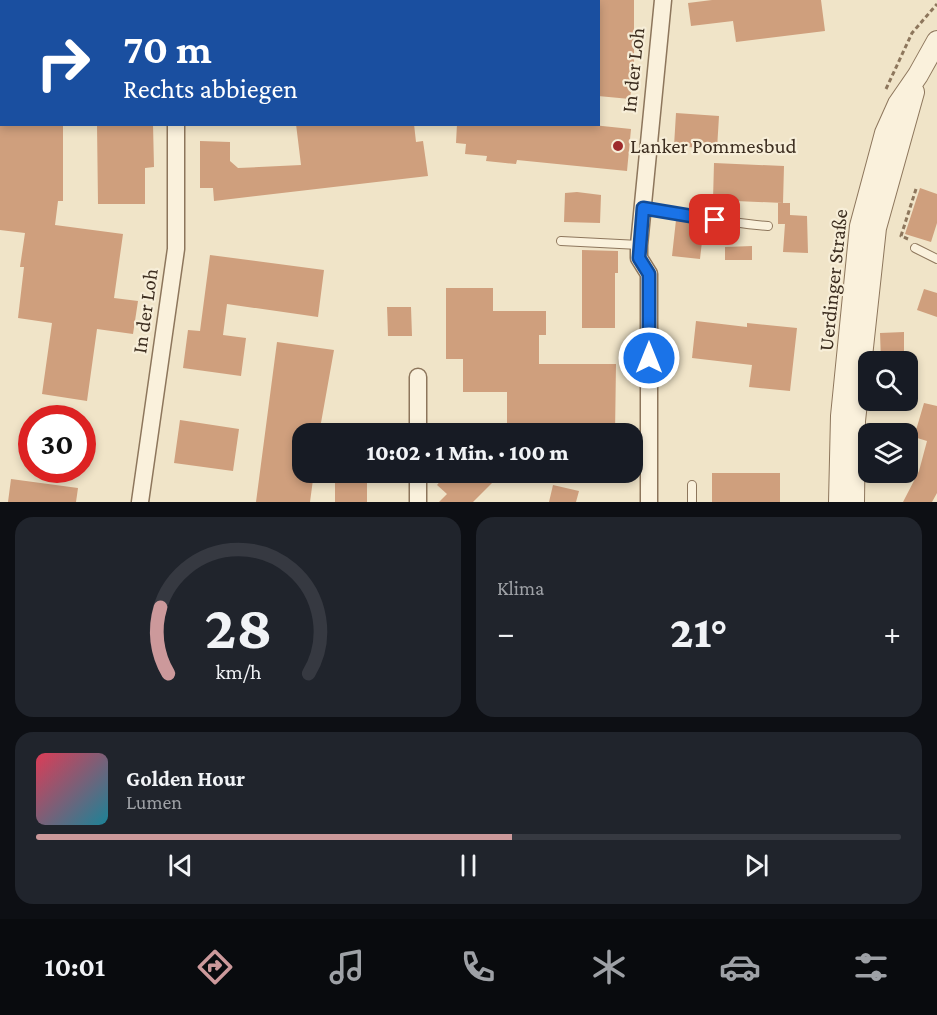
<!DOCTYPE html>
<html lang="de">
<meta charset="utf-8">
<style>
:root{--surface:#171b24;--page:#20242c;--text:#f1f3f6;--muted:#9ea1a6;--line:#363941;--accent:#cc999b}
body{margin:0;font-family:"Crimson Pro",serif;background:var(--page);color:var(--text);height:100vh;display:flex;flex-direction:column;font-size:22px;white-space:nowrap}
*{box-sizing:border-box;margin:0}
p{font-size:20px;color:var(--muted)}
.icon{flex:none;width:33px;height:33px;fill:none;stroke:currentColor;stroke-width:2;stroke-linecap:round;stroke-linejoin:round}
.map{position:relative;height:502px;overflow:hidden}
.side{display:flex;flex-direction:column;gap:15px;padding:15px;background:#0d0f14;flex:1}
.side>*{flex:none}
.banner{position:absolute;left:0px;top:0px;width:600px;height:126px;box-shadow:0 3px 9px #0003;background:#1a4fa0;color:#fff;overflow:hidden}
.buttons{position:absolute;left:858px;top:351px;display:grid;gap:12px}
.buttons a{display:grid;place-items:center;width:60px;height:60px;border-radius:12px;background:var(--surface);box-shadow:0 3px 9px #0003;font-size:30px}
.speed{position:absolute;left:18px;top:405px;display:flex;gap:12px;font-size:30px;font-weight:700;text-align:center}
.speed>*{display:grid;place-content:center;width:78px;height:78px;border-radius:50%;background:var(--surface);box-shadow:0 3px 9px #0003;line-height:1}
.speed .limit{border:9px solid #d22;background:#fff;color:#111}
.pin{position:absolute;display:grid;place-items:center;width:51px;height:51px;color:#fff;margin:-26px;border-radius:12px;box-shadow:0 3px 9px #0006}
.me{position:absolute;width:66px;margin:-33px;rotate:0deg;stroke-linejoin:round;filter:drop-shadow(0 0 4px #0008)}
.turn{display:flex;align-items:center;gap:21px;height:126px;padding:0 24px;font-size:27px}
.turn .icon{width:78px;height:78px;stroke-width:2.5}
.turn b{display:block;font-size:42px;line-height:51px}
.big{font-size:45px;font-weight:800;line-height:1.1}
.side .tile{flex:1;display:flex;flex-direction:column;justify-content:center;gap:9px;min-width:0;padding:0 21px;border-radius:18px;background:var(--page)}
.side .dial{align-items:center;gap:0}
.dial svg{height:156px;overflow:visible;fill:none;stroke:var(--line);stroke-width:7;stroke-linecap:round;text-anchor:middle}
.dial text{fill:var(--text);stroke:none}
.song{display:flex;align-items:center;gap:18px}
.cover{width:72px;height:72px;border-radius:9px;background:linear-gradient(135deg,hsl(350 70% 55%),hsl(190 70% 35%))}
.played{height:6px;border-radius:3px;background:linear-gradient(90deg,var(--accent) 55%,var(--line) 55%)}
.keys{display:flex;justify-content:space-around;direction:ltr}
.heat{display:flex;justify-content:space-between;align-items:center;font-size:33px;direction:ltr}
.side .tiles{flex:1;display:grid;gap:15px;grid-template-columns:1fr 1fr}
.tile:last-child{grid-column:span 2}
.trip{position:absolute;left:292px;top:423px;width:351px;height:60px;border-radius:18px;background:var(--surface);box-shadow:0 3px 9px #0003;font-weight:800;line-height:60px;text-align:center}
.tab-bar{display:flex;height:96px;justify-content:space-around;align-items:center;background:#090b0e;color:var(--muted)}
.tab-bar .icon{width:42px;height:42px}
.tab-bar .selected{color:var(--accent)}
.tab-bar b{font-size:27px;color:var(--text)}
.map>svg:first-child{display:block}
</style>
<div class="map">
<svg width="937" height="502" viewBox="0 0 937 502">
<rect width="100%" height="100%" fill="#f0e4c8"/>
<path fill="#cf9f7d" d="M598 0H634V66L630 99 598 96Z
M712 0H821L825 31 736 42 733 21 691 26 688 3Z
M676 113 719 116 717 149 674 146Z
M0 124H63V201H58L55 225 123 234 114 298 138 301 133 334 97 329 87 401 42 394 52 323 18 318 24 267H20L25 233 0 230Z
M97 124H153L154 167 145 168V204H98Z
M296 124H414L416 142 423 141 428 176 214 201 213 188H200V141L230 142V161L238 168 301 165Z
M457 124H583L631 129 627 171 517 160 516 164 486 161 487 156 465 154 466 144 456 143Z
M714 163 784 166 783 203 713 200Z
M920 188 937 194V223L931 242 905 234Z
M577 192 601 195 600 223 564 222 565 193Z
M778 203H790V215L807 216 808 253 783 252 785 224H778Z
M676 220 704 224 700 259 672 256Z
M752 246V260H725V247Z
M582 250 618 251V273H615V328H582Z
M210 255 324 270 318 317 227 304 223 335 246 338 241 376 183 368 188 330 200 331Z
M446 288H493V311H546V335H539V364H616L615 434H507V392H463V359H446Z
M924 289 937 293V317L917 310Z
M387 307H411L412 336H388Z
M696 321 747 327V323L797 328 790 391 749 387 752 365 692 358Z
M904 332V362H881L880 333Z
M277 342 334 350 319 434H303V472H314L310 502H256Z
M924 403 937 406V493L932 502H903L919 471 927 441 914 437Z
M180 420 239 429 233 471 174 463Z
M335 472H367V502H335Z
M437 472H485L494 481 473 502H439L447 494 437 485 443 478Z
M712 473H780V502H712Z
M11 479 78 488 76 502H8Z
M553 485 579 491 576 502H549Z"/>
<g fill="none" stroke-linecap="round" stroke-linejoin="round">
<defs>
<path id="service" d="M643 208C685 214 726 223 768 226
M561 241 639 245
M915 248 937 259
M692 502V485"/>
<path id="minor" d="M346 2 359 0
M0 32H2
M418 434V377
M140 502 176 249V124
M418 502V472
M649 502V274L639 258V245L663 0"/>
<path id="tertiary" d="M839 502 841 416 860 226 885 133 898 104 918 75 937 41
M854 502 855 421 876 228 914 92"/>
</defs>
<use href="#service" stroke="#8d765c" stroke-width="10"/>
<use href="#minor" stroke="#8d765c" stroke-width="19"/>
<use href="#tertiary" stroke="#8d765c" stroke-width="22"/>
<path stroke="#8d765c" stroke-width="3" stroke-dasharray="4.5 3" stroke-linecap="butt" d="M886 89 912 33 937 4
M908 239 901 236 916 189"/>
<use href="#service" stroke="#faf1dc" stroke-width="8"/>
<use href="#minor" stroke="#faf1dc" stroke-width="16"/>
<use href="#tertiary" stroke="#faf1dc" stroke-width="20"/>
</g>
<g fill="none" stroke-linecap="round" stroke-linejoin="round">
<defs>
<path id="route" d="M649 358V274L639 258 643 208 715 220"/>
</defs>
<use href="#route" stroke="#114b97" stroke-width="15"/>
<use href="#route" stroke="#1a73e8" stroke-width="10"/>
</g>
<circle fill="#9e2a2b" stroke="#f7eed8" stroke-width="2" cx="618" cy="146" r="6"/>
<g text-anchor="middle" dominant-baseline="central" stroke-width="4.5" stroke-linejoin="round" paint-order="stroke">
<g font-size="21" fill="#3d2e20" stroke="#f7eed8">
<text transform="translate(633 70) rotate(-84)">In der Loh</text>
<text transform="translate(833 280) rotate(-84)">Uerdinger Straße</text>
<text transform="translate(145 311) rotate(-82)">In der Loh</text>
</g>
<g font-size="21" fill="#3d2e20" stroke="#f7eed8" text-anchor="start">
<text x="630" y="146">Lanker Pommesbud</text>
</g>
</g>
</svg>
<div class="buttons">
<a><svg class="icon" aria-label="search" viewBox="0 0 24 24"><circle cx="10" cy="10" r="6"/><path d="M15 15l6 6"/></svg></a>
<a><svg class="icon" aria-label="layers" viewBox="0 0 24 24"><path d="M12 4l9 5-9 5-9-5zM3 14l9 5 9-5"/></svg></a>
</div>
<div class="speed"><div class="limit">30</div></div>
<div class="pin" style="left:715px;top:220px;background:#d93025"><svg class="icon" aria-label="arrive" viewBox="0 0 24 24"><path d="M6 21V4h12l-3 4 3 4H6"/></svg></div>
<svg class="me" style="left:649px;top:358px" viewBox="-20 -20 40 40"><circle r="17" fill="#1a73e8" stroke="#fff" stroke-width="3"/><path d="M0-11L8 9 0 5-8 9z" fill="#fff"/></svg>
<div class="trip">10:02 · 1 Min. · 100 m</div>
<div class="banner">
<div class="turn"><svg class="icon" aria-label="right" viewBox="0 0 24 24"><path d="M7 20v-9h11M14 6l5 5-5 5"/></svg><div><b>70 m</b>Rechts abbiegen</div></div>
</div>
</div>
<section class="side">
<div class="tiles">
<div class="tile dial"><svg viewBox="0 0 100 80">
<path d="M14 69A42 42 0 1 1 86 69"/>
<path d="M14 69A42 42 0 0 1 10 35" stroke="#cc999b"/>
<text x="50" y="56" font-size="32" font-weight="700">28</text>
<text x="50" y="72" font-size="11">km/h</text>
</svg></div>
<div class="tile"><p>Klima</p>
<div class="heat"><a>−</a><b class="big">21°</b><a>+</a></div>
</div>
<div class="tile">
<div class="song"><i class="cover"></i><div><b>Golden Hour</b><p>Lumen</p></div></div>
<div class="played"></div>
<div class="keys"><svg class="icon" aria-label="previous" viewBox="0 0 24 24"><path d="M18 5L8 12l10 7zM5 5v14"/></svg><svg class="icon" aria-label="pause" viewBox="0 0 24 24"><path d="M8 5v14M16 5v14"/></svg><svg class="icon" aria-label="next" viewBox="0 0 24 24"><path d="M6 5l10 7-10 7zM19 5v14"/></svg></div>
</div>
</div>
</section>
<nav class="tab-bar">
<b>10:01</b>
<svg class="icon selected" aria-label="directions" viewBox="0 0 24 24"><path d="M12 3l9 9-9 9-9-9zM9 14v-3h6M13 9l2 2-2 2"/></svg>
<svg class="icon" aria-label="music" viewBox="0 0 24 24"><path d="M9 18V5l10-2v13"/><circle cx="6" cy="18" r="3"/><circle cx="16" cy="16" r="3"/></svg>
<svg class="icon" aria-label="phone" viewBox="0 0 24 24"><path d="M5 4h4l2 5-3 2q2 4 5 5l2-3 5 2v4C11 20 4 13 5 4z"/></svg>
<svg class="icon" aria-label="climate" viewBox="0 0 24 24"><path d="M12 3v18M4 7l16 10M4 17L20 7"/></svg>
<svg class="icon" aria-label="car" viewBox="0 0 24 24"><path d="M5 17H2v-5l4-1 3-4h7l3 4 3 1v5h-3M9 17h6M6 11h13"/><circle cx="7" cy="17" r="2"/><circle cx="17" cy="17" r="2"/></svg>
<svg class="icon" aria-label="filters" viewBox="0 0 24 24"><path d="M4 7h16M4 17h16"/><circle cx="9" cy="7" r="2"/><circle cx="15" cy="17" r="2"/></svg>
</nav>
